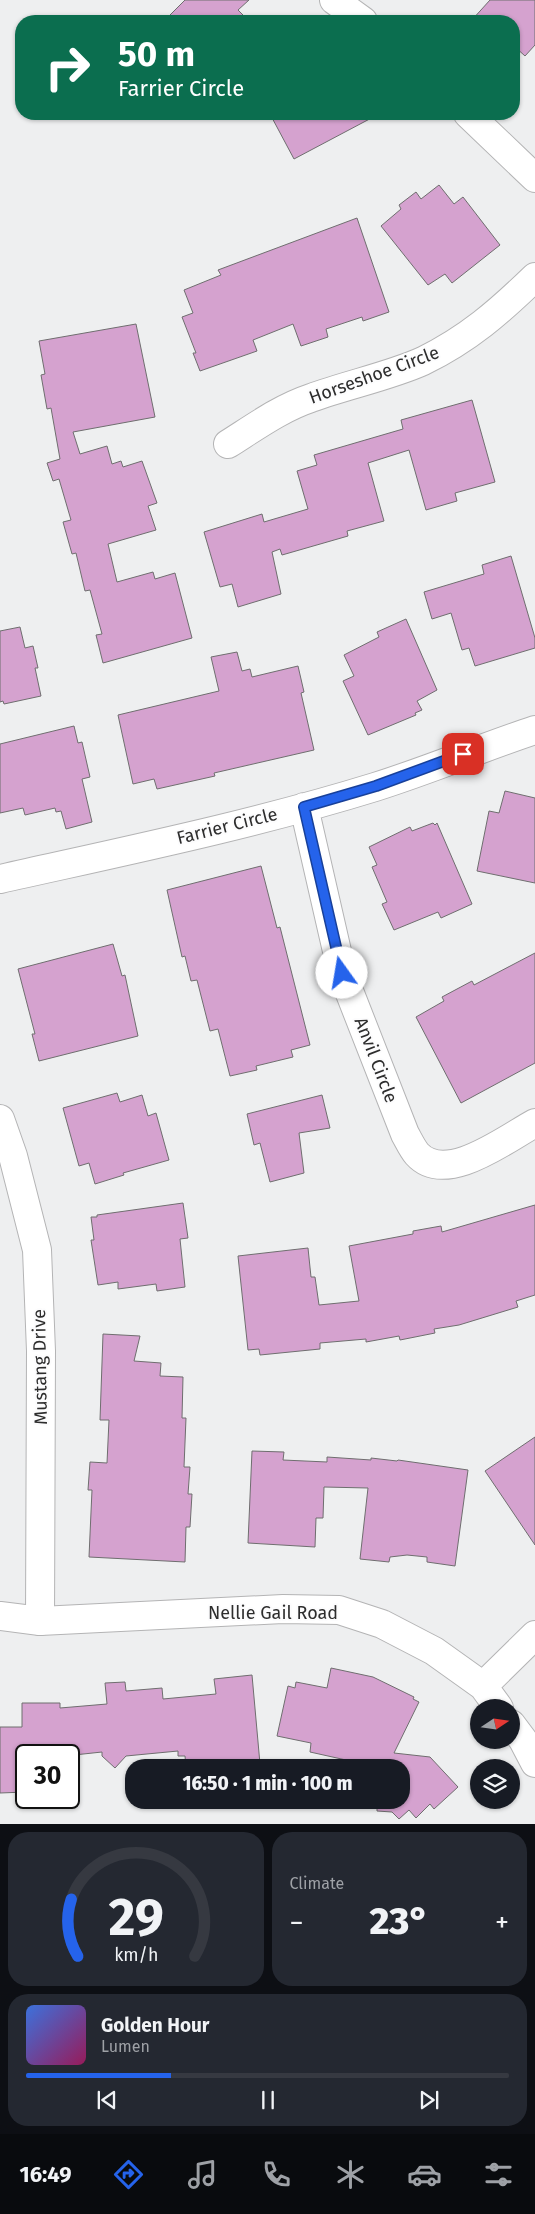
<!DOCTYPE html>
<meta charset="utf-8">
<style>
:root{--surface:#171b24;--page:#242831;--text:#f1f3f6;--muted:#9ea1a6;--line:#363941;--accent:#2563eb}
body{margin:0;font-family:"Fira Sans",sans-serif;background:var(--page);color:var(--text);height:100vh;display:flex;flex-direction:column;font-size:19px;white-space:nowrap}
*{box-sizing:border-box;margin:0}
p{font-size:16px;color:var(--muted)}
.icon{flex:none;width:28px;height:28px;fill:none;stroke:currentColor;stroke-width:2;stroke-linecap:round;stroke-linejoin:round}
.map{position:relative;height:1824px;overflow:hidden}
.side{display:flex;flex-direction:column;gap:8px;padding:8px;background:#0d0f14;flex:1}
.side>*{flex:none}
.hud{position:absolute;left:15px;top:15px;width:505px;height:105px;border-radius:20px;box-shadow:0 1px 4px #0004;background:#0b6e4f;color:#fff;overflow:hidden}
.needle{width:32px;rotate:77deg}
.tools{position:absolute;left:470px;top:1699px;display:grid;gap:10px}
.tools a{display:grid;place-items:center;width:50px;height:50px;border-radius:50%;background:var(--surface);box-shadow:0 1px 4px #0004;font-size:25px}
.speed{position:absolute;left:15px;top:1744px;display:flex;gap:10px;font-size:25px;font-weight:700;text-align:center}
.speed>*{display:grid;place-content:center;width:65px;height:65px;border-radius:50%;background:var(--surface);box-shadow:0 1px 4px #0004;line-height:1}
.speed .limit{border:2px solid #111;border-radius:8px;background:#fff;color:#111}
.pin{position:absolute;display:grid;place-items:center;width:42px;height:42px;color:#fff;margin:-21px;border-radius:10px;box-shadow:0 2px 8px #0006}
.me{position:absolute;width:55px;margin:-28px;rotate:347deg;stroke-linejoin:round;filter:drop-shadow(0 0 4px #0008)}
.turn{display:flex;align-items:center;gap:18px;height:105px;padding:0 20px;font-size:22px}
.turn .icon{width:65px;height:65px;stroke-width:2.5}
.turn b{display:block;font-size:35px;line-height:42px}
.big{font-size:38px;font-weight:800;line-height:1.1}
.side .widget{flex:1;display:flex;flex-direction:column;justify-content:center;gap:8px;min-width:0;padding:0 18px;border-radius:20px;background:var(--page)}
.side .dial{align-items:center;gap:0}
.dial svg{height:130px;overflow:visible;fill:none;stroke:var(--line);stroke-width:7;stroke-linecap:round;text-anchor:middle}
.dial text{fill:var(--text);stroke:none}
.song{display:flex;align-items:center;gap:15px}
.cover{width:60px;height:60px;border-radius:8px;background:linear-gradient(135deg,hsl(220 70% 55%),hsl(330 70% 35%))}
.played{height:5px;border-radius:2px;background:linear-gradient(90deg,var(--accent) 30%,var(--line) 30%)}
.keys{display:flex;justify-content:space-around;direction:ltr}
.heat{display:flex;justify-content:space-between;align-items:center;font-size:28px;direction:ltr}
.side .tiles{flex:1;display:grid;gap:8px;grid-template-columns:1fr 1fr}
.widget:last-child{grid-column:span 2}
.trip{position:absolute;left:125px;top:1759px;width:285px;height:50px;border-radius:20px;background:var(--surface);box-shadow:0 1px 4px #0004;font-weight:800;line-height:50px;text-align:center}
.tab-bar{display:flex;height:80px;justify-content:space-around;align-items:center;background:#090b0e;color:var(--muted)}
.tab-bar .icon{width:35px;height:35px}
.tab-bar .active{color:var(--accent)}
.tab-bar b{font-size:22px;color:var(--text)}
.map>svg:first-child{display:block}
</style>
<div class="map">
<svg width="535" height="1824" viewBox="0 0 535 1824">
<rect width="100%" height="100%" fill="#eeeff0"/>
<path fill="#d5a2cf" stroke="#6f6e6f" d="M185 0H249L238 10 249 21H164Z
M490 0H535V45L525 56 514 46V21H471Z
M270 114H379L294 159Z
M439 185 454 204 463 197 500 245 452 283 445 274 428 285 381 226 401 209 399 205 416 192 421 199Z
M357 218 389 312 363 321 362 317 326 329 328 337 301 346 293 324 253 340 257 351 200 371 193 353H196L182 317 193 313 184 290 221 275 218 270Z
M136 324 155 417 73 432 80 454 107 446 112 464 121 461 123 467 142 461 157 503 148 506 156 530 108 544 117 582 153 572 155 579 175 573 192 638 103 663 96 635 102 634 90 590 85 591 76 553 72 554 63 522 71 520 59 479 53 481 47 463 60 459 51 408 47 409 41 375 45 374 39 341Z
M472 400 495 482 455 493 457 501 426 510 409 450 368 463 384 521 347 531 348 536 282 555 280 549 272 552 281 594 238 607 232 584 220 587 204 532 262 514 264 522 308 509 297 471 317 465 314 455 403 429 401 420Z
M511 556 535 638V648L475 666 469 648 462 650 451 613 432 619 424 592 484 574 482 565Z
M406 619 437 690 417 701 422 710 415 713 416 715 368 735 343 681 354 676 344 655 379 637 377 632Z
M20 627 25 648 33 646 38 668H35L41 696 4 704 3 701 0 702V631Z
M237 652 242 671 250 669 252 677 298 666 304 692 301 693 314 750 214 773 215 776 157 789 154 779 133 784 118 715 219 691 211 657Z
M74 726 78 743 82 742 90 777 82 779 92 822 66 829 61 811 56 812 55 808 25 815 23 808 0 813V744Z
M505 791 535 798V883L477 871 489 811 499 813Z
M433 823 435 825 437 823 472 904 441 918 438 912 394 930 382 904 387 902 372 867 377 865 369 847 410 827 412 831Z
M261 866 277 928 280 927 310 1045 291 1050 293 1057 256 1066 257 1070 230 1076 218 1029 210 1031 197 980 191 981 185 956 182 957 167 890Z
M113 944 122 976 125 975 138 1036 39 1061 32 1034H35L18 969Z
M535 953V1063L461 1103 416 1017 444 1001 442 997 472 981 474 985Z
M117 1093 120 1102 142 1095 148 1116 156 1113 169 1160 123 1173 124 1175 95 1184 89 1163 79 1166 63 1108Z
M322 1095 330 1128 299 1133 304 1173 270 1182 260 1143 254 1145 247 1114Z
M183 1203 188 1238 180 1239 185 1287 157 1291 156 1284 118 1289V1282L98 1285 91 1240H94L91 1217H97V1215Z
M535 1205V1295L516 1301 518 1307 459 1325 434 1329 435 1333 400 1340 399 1336 366 1342V1339L320 1343V1349L260 1355 259 1349 248 1350 238 1256 308 1248 311 1277H315L319 1305 359 1301 349 1246 413 1234V1231L441 1226 442 1232Z
M103 1334 140 1336 134 1361 161 1363 160 1376 183 1377 182 1418H186L184 1467H190L188 1494H192L190 1527H186L185 1562 89 1557 92 1490H88L90 1462 107 1463 109 1420H100Z
M535 1437V1545L485 1471Z
M252 1451 284 1452 283 1460 327 1462V1457L371 1460V1458L397 1461 398 1460 468 1470 455 1566 427 1562V1557L407 1555 390 1557 389 1562 360 1559 368 1488 324 1487 323 1518H316L315 1547 248 1543Z
M331 1668 373 1677 414 1697 413 1699 419 1702 394 1753 430 1757 458 1787 434 1809 430 1804 416 1818 409 1810 399 1819 392 1812 377 1811V1800H401V1768H353L355 1762 310 1752 311 1743 277 1736 288 1686 295 1688 296 1682 327 1688Z
M252 1675 260 1764 237 1768H186L185 1756H178V1751L126 1756 115 1768 102 1756V1752L74 1755H26V1792L0 1793V1727H22V1703H60V1708L107 1704 105 1683 125 1682 126 1691 162 1688 163 1699 216 1694 214 1679Z"/>
<g fill="none" stroke-linecap="round" stroke-linejoin="round">
<defs>
<path id="minor" d="M334 0 363 21
M468 114 535 178
M228 444C255 427 281 408 311 398 346 385 390 376 423 361 468 339 499 312 535 277
M304 807 342 973 405 1134C409 1141 412 1148 417 1154 446 1186 507 1138 535 1123
M0 879C125 851 252 825 375 787 429 770 481 748 535 730
M0 1119 13 1156 37 1250 41 1351 40 1621"/>
<path id="tertiary" d="M0 1616 40 1621 283 1609 339 1610 382 1624 434 1651 483 1686 499 1708
M483 1686 535 1635
M511 1724 523 1740 535 1763"/>
</defs>
<use href="#minor" stroke="#b4b4b5" stroke-width="30"/>
<use href="#tertiary" stroke="#b4b4b5" stroke-width="30"/>
<use href="#minor" stroke="#fff" stroke-width="28"/>
<use href="#tertiary" stroke="#fff" stroke-width="28"/>
</g>
<g fill="none" stroke-linecap="round" stroke-linejoin="round">
<defs>
<path id="route" d="M342 973 304 807 376 786 463 754"/>
</defs>
<use href="#route" stroke="#184099" stroke-width="12"/>
<use href="#route" stroke="#2563eb" stroke-width="9"/>
</g>
<g text-anchor="middle" dominant-baseline="central" stroke-width="4" stroke-linejoin="round" paint-order="stroke">
<g font-size="18" fill="#2d2d2d" stroke="#fcfcfd">
<text transform="translate(374 375) rotate(-20)">Horseshoe Circle</text>
<text transform="translate(227 826) rotate(-14)">Farrier Circle</text>
<text transform="translate(376 1060) rotate(69)">Anvil Circle</text>
<text transform="translate(40 1367) rotate(-91)">Mustang Drive</text>
<text x="273" y="1613">Nellie Gail Road</text>
</g>
</g>
</svg>
<div class="tools">
<a><svg class="needle" viewBox="-14 -14 28 28"><path d="M0-13l5 13h-10z" fill="#e53935"/><path d="M0 13l5-13h-10z" fill="#9ea1a6"/></svg></a>
<a><svg class="icon" aria-label="layers" viewBox="0 0 24 24"><path d="M12 4l9 5-9 5-9-5zM3 14l9 5 9-5"/></svg></a>
</div>
<div class="speed"><div class="limit">30</div></div>
<div class="pin" style="left:463px;top:754px;background:#d93025"><svg class="icon" aria-label="arrive" viewBox="0 0 24 24"><path d="M6 21V4h12l-3 4 3 4H6"/></svg></div>
<svg class="me" style="left:342px;top:973px" viewBox="-20 -20 40 40"><circle r="19" fill="#fff"/><path d="M0-13L10 11 0 6-10 11z" fill="#2563eb"/></svg>
<div class="trip">16:50 · 1 min · 100 m</div>
<div class="hud">
<div class="turn"><svg class="icon" aria-label="right" viewBox="0 0 24 24"><path d="M7 20v-9h11M14 6l5 5-5 5"/></svg><div><b>50 m</b>Farrier Circle</div></div>
</div>
</div>
<section class="side">
<div class="tiles">
<div class="widget dial"><svg viewBox="0 0 100 80">
<path d="M14 69A42 42 0 1 1 86 69"/>
<path d="M14 69A42 42 0 0 1 10 34" stroke="#2563eb"/>
<text x="50" y="56" font-size="32" font-weight="700">29</text>
<text x="50" y="72" font-size="11">km/h</text>
</svg></div>
<div class="widget"><p>Climate</p>
<div class="heat"><a>−</a><b class="big">23°</b><a>+</a></div>
</div>
<div class="widget">
<div class="song"><i class="cover"></i><div><b>Golden Hour</b><p>Lumen</p></div></div>
<div class="played"></div>
<div class="keys"><svg class="icon" aria-label="previous" viewBox="0 0 24 24"><path d="M18 5L8 12l10 7zM5 5v14"/></svg><svg class="icon" aria-label="pause" viewBox="0 0 24 24"><path d="M8 5v14M16 5v14"/></svg><svg class="icon" aria-label="next" viewBox="0 0 24 24"><path d="M6 5l10 7-10 7zM19 5v14"/></svg></div>
</div>
</div>
</section>
<nav class="tab-bar">
<b>16:49</b>
<svg class="icon active" aria-label="directions" viewBox="0 0 24 24"><path d="M12 3l9 9-9 9-9-9zM9 14v-3h6M13 9l2 2-2 2"/></svg>
<svg class="icon" aria-label="music" viewBox="0 0 24 24"><path d="M9 18V5l10-2v13"/><circle cx="6" cy="18" r="3"/><circle cx="16" cy="16" r="3"/></svg>
<svg class="icon" aria-label="phone" viewBox="0 0 24 24"><path d="M5 4h4l2 5-3 2q2 4 5 5l2-3 5 2v4C11 20 4 13 5 4z"/></svg>
<svg class="icon" aria-label="climate" viewBox="0 0 24 24"><path d="M12 3v18M4 7l16 10M4 17L20 7"/></svg>
<svg class="icon" aria-label="car" viewBox="0 0 24 24"><path d="M5 17H2v-5l4-1 3-4h7l3 4 3 1v5h-3M9 17h6M6 11h13"/><circle cx="7" cy="17" r="2"/><circle cx="17" cy="17" r="2"/></svg>
<svg class="icon" aria-label="filters" viewBox="0 0 24 24"><path d="M4 7h16M4 17h16"/><circle cx="9" cy="7" r="2"/><circle cx="15" cy="17" r="2"/></svg>
</nav>
